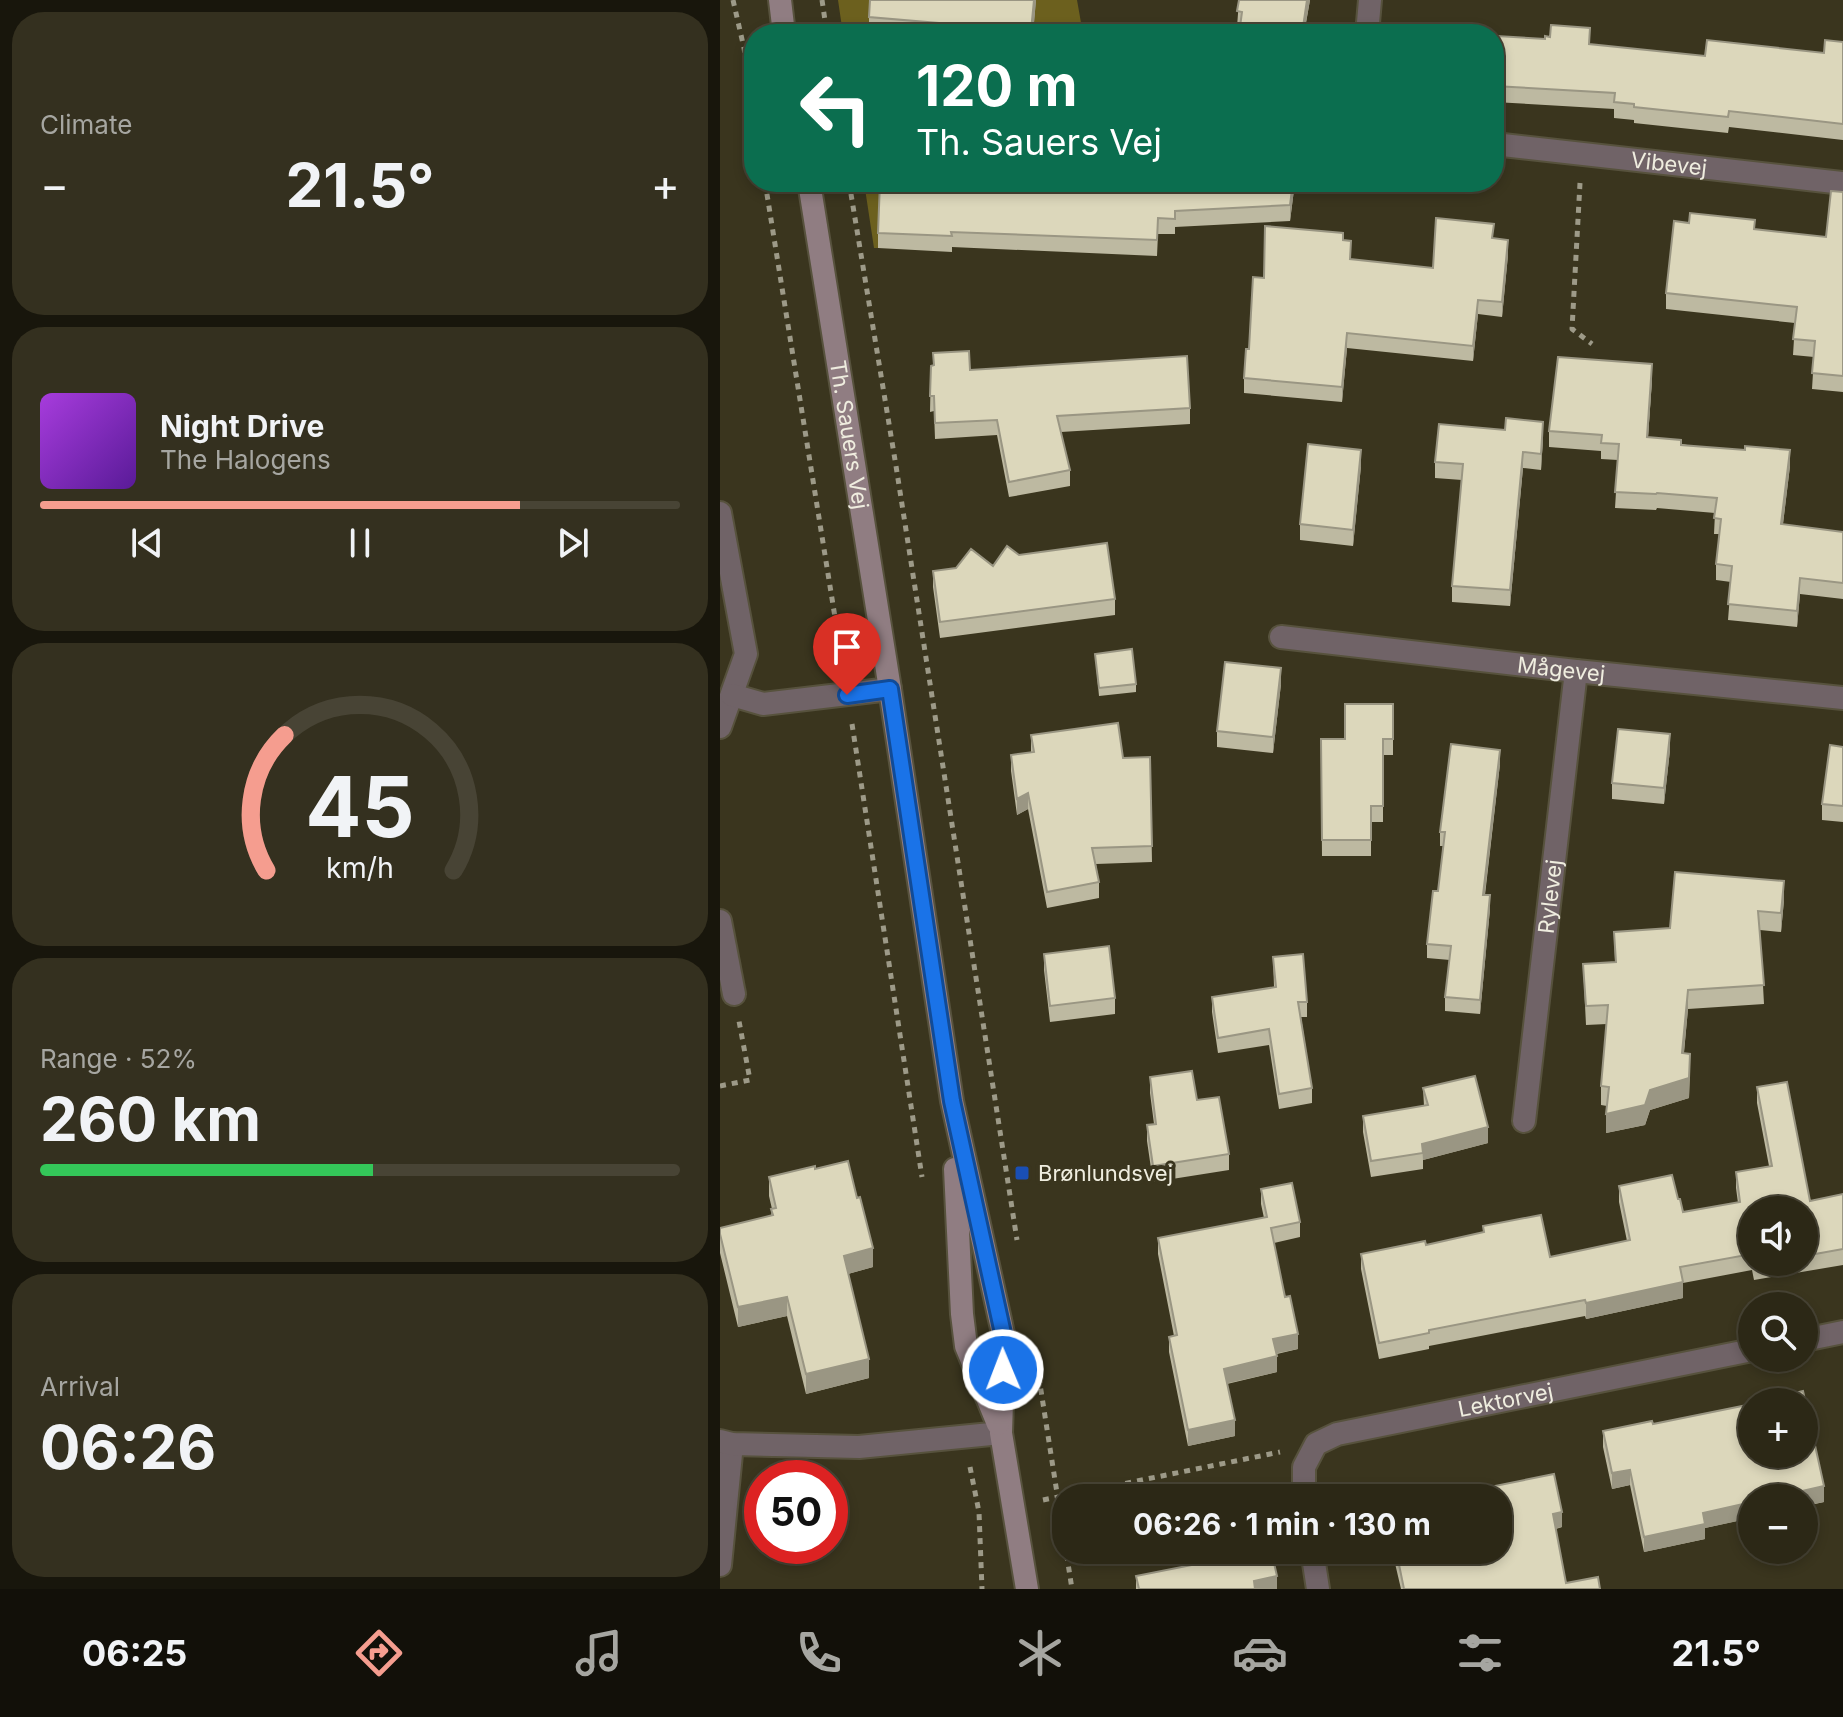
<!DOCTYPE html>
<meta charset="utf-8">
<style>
:root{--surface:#2c2816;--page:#34301f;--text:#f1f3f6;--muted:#a6a6a1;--line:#484435;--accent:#f59d8f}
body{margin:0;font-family:Inter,sans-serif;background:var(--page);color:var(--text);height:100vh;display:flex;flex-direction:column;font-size:30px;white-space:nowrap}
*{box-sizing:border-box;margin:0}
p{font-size:26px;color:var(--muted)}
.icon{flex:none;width:44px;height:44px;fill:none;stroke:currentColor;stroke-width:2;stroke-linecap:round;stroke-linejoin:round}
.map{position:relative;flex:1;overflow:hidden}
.drawer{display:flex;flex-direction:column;gap:12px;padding:12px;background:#18160c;width:720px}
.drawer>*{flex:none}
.banner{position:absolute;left:24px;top:24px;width:760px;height:168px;border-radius:32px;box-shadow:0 4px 12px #0003,0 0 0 2px var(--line);background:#0b6e4f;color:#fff;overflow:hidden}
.controls{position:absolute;left:1018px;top:1196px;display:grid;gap:16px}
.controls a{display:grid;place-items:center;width:80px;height:80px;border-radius:50%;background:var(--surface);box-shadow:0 4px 12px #0003,0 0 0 2px var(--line);font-size:40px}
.speed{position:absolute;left:24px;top:1460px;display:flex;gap:16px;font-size:40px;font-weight:700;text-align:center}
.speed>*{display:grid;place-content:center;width:104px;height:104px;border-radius:50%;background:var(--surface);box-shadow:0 4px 12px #0003,0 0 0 2px var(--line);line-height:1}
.speed .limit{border:12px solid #d22;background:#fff;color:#111}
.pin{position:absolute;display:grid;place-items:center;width:68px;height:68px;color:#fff;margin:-82px -34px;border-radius:50% 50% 50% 0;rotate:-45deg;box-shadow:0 0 8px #0007}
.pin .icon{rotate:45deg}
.me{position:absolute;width:88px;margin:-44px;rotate:359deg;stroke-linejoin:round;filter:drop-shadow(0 0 6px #0008)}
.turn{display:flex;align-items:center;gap:28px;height:168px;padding:0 40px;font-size:36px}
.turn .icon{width:104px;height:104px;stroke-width:2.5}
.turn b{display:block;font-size:56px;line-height:68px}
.big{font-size:60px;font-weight:700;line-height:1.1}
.drawer .card{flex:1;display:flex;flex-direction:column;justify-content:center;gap:12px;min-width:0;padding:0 28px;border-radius:32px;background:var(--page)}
.drawer .dial{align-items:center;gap:0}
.dial svg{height:208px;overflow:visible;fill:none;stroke:var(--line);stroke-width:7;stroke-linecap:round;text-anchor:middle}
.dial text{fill:var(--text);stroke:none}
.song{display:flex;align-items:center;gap:24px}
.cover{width:96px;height:96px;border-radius:12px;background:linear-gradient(135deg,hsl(280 70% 55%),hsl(270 70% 35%))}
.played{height:8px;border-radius:4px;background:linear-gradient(90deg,var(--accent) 75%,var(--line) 75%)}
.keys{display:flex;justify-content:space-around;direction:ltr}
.heat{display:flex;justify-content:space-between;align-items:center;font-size:44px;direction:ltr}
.charge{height:12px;border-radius:6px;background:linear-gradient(90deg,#34c759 52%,var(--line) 0)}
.trip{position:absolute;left:332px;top:1484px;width:460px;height:80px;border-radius:32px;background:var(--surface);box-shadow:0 4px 12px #0003,0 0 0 2px var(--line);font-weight:700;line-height:80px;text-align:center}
.tab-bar{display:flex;height:128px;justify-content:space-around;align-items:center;background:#121009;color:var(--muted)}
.tab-bar .icon{width:56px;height:56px}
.tab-bar .on{color:var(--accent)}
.tab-bar b{font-size:36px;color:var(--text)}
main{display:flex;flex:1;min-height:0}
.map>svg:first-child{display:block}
</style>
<main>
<section class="drawer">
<div class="card"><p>Climate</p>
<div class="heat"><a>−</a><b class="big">21.5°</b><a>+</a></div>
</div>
<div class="card">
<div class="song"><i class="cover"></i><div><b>Night Drive</b><p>The Halogens</p></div></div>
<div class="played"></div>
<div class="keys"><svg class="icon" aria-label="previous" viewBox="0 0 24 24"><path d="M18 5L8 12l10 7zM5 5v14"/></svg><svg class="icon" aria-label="pause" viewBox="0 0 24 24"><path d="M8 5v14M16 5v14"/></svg><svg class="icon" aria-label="next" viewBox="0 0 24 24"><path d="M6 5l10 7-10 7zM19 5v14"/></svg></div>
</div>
<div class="card dial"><svg viewBox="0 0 100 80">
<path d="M14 69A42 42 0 1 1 86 69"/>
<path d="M14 69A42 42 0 0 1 21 17" stroke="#f59d8f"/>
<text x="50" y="56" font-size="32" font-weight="700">45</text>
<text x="50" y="72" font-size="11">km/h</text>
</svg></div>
<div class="card"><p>Range · 52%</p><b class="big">260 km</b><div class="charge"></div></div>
<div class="card"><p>Arrival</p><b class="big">06:26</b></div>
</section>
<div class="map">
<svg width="1123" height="1589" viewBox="0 0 1123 1589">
<rect width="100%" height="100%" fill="#3a351e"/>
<path fill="#6c601e" d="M118 0H152L149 34H123Z
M316 0H357L363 34H313Z
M144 182H440L439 202 161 186 158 248H154Z"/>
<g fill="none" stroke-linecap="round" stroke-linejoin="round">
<defs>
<g id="minor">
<path d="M647 34 650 0"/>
<path id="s1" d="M774 144 1123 183"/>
<path d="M0 513 26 654 0 727"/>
<path id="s2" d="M561 637 856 671 1123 698"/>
<path d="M12 695 43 704 170 689"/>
<path d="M0 921 14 994"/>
<path id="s3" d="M804 1121 856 671"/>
<path d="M1084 1340 1123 1332"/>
<path id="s4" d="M584 1498V1467L596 1444 617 1434 1032 1350"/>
<path d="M592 1550 598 1589"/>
<path d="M0 1565 12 1444"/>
</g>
<path id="tertiary" d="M0 1441 12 1444 139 1447 281 1433"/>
<g id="secondary">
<path d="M60 0 64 34"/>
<path id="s5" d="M89 182 170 689 232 1101 284 1338 281 1433 307 1589"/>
<path d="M235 1169 242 1314 246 1346 278 1424"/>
</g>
</defs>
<use href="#minor" stroke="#57523d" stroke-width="26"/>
<use href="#tertiary" stroke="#57523d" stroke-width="26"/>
<use href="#secondary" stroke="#57523d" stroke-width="26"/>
<path stroke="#9d9a88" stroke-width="5" stroke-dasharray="6 6" stroke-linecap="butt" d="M13 0 24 48 34 114
M102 0 107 34
M45 182 123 667
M129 182 176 466 297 1240
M860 183 852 329 872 344
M132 724 202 1177
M0 1086 30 1080 19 1021
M317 1365 352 1589
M250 1467 259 1512 262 1589
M323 1500 560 1452"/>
<use href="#minor" stroke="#706367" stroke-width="22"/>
<use href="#tertiary" stroke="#706367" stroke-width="22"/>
<use href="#secondary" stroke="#907d82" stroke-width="22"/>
</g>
<path fill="#bdb9a1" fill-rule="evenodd" d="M316 0 313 34H149V17Z
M519 0H590L584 34H519L520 28 517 27Z
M1123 42V140L1009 127 1008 133 914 123V120L894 118V109L774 102V79L870 44 985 56 1104 53Z
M471 182H575L570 221 455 227V234H438L437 256 232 247V252L158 248V233Z
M1123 192V392L1092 389 1094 357 1073 355 1075 323 946 309V293L969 223 1106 237Z
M774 238 788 255 782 317 758 314 753 361 627 348 622 402 524 393V378L529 349 544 278 623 240 631 260 713 268Z
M211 366 250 370 470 408V424L341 432 350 470V486L289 497 277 435 215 439 214 411 210 412Z
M932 380 928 437 1070 466 1063 524 1123 532V599L1080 594 1077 627 1008 620 1011 582 996 580V564L999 534H994L995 513 937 508 936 510 895 508 898 460 881 459V451L829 447V431Z
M823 438 821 470 803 468 790 606 732 602V586L742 480 715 478V462Z
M641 466 633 546 580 540V524Z
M299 555 395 599V615L220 638 213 587V571L273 566Z
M375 654 416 684V692L379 696Z
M561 684 553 753 497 747V731Z
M673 704V755H663V822H651V856H602L601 739H625Z
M311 735 403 758 430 757 432 862 376 864 379 882V898L327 908 308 809 297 815 291 771V755L311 753Z
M1123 747V822L1102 820V804Z
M950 750 944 804 892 799V783Z
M780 764 765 895 770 909 760 1014 725 1011V997L730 960 707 958V944L718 891 723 846H720V832Z
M1064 900 1061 932 1040 930 1044 1004 968 1009 964 1053 970 1073 969 1098 930 1110 925 1125 886 1133 887 1106 881 1105V1086L887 1024 866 1025 863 964 895 962 894 932 950 928Z
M324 954 395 998V1014L330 1022 324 970Z
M553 957 587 1002V1017H581L592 1088V1103L559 1109 549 1045 498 1053 492 1012V997L554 987Z
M430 1077 477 1100 509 1154V1170L433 1182 427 1141V1125L434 1124 430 1093Z
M1037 1087 1090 1201 1123 1194V1265L1034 1280 1032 1270 963 1283V1298L866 1319 865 1316 709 1346V1349L659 1359 641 1269V1254L706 1245 763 1233V1226L830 1257 907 1241 899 1202V1186L958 1199 963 1212 1018 1203 1016 1188V1172L1049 1166 1037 1103ZM1032 1210H1084V1262H1032Z
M703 1088 768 1143 703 1160V1169L651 1177 643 1132V1116L704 1106Z
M95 1169 153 1267 128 1274 149 1378 86 1394 67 1316 18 1327 0 1253V1228L51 1216 52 1209 49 1196V1177Z
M541 1189 580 1222V1237L554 1243 565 1297 578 1349 557 1354V1372L507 1384 515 1436 468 1446 449 1352V1337L454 1336 438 1254V1238L544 1218 541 1204Z
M933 1424 1104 1502 985 1528V1539L924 1552 910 1485 892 1489 883 1447V1431Z
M834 1474 842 1512V1527L836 1529 846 1583 878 1577 880 1589H681L674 1559V1550H778V1498H755V1490Z
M477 1550H531V1554L557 1589H416V1576L479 1564Z"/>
<path fill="#9a9683" d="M314 0H316L313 34H311Z
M587 0H590L584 34H582Z
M573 182H575L570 221V205Z
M788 240V255L782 317V302Z
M758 300V314L753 361V346Z
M627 333V348L622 402V387Z
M932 364V380L927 453V437Z
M823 422V438L821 470V454Z
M641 450V466L633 546V530Z
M1070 450V466L1061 540V524Z
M803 452V468L790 606V590Z
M1080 578V594L1077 627V611Z
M561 668V684L553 753V737Z
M950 734V750L944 804V788Z
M780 750V764L763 909V895Z
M308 793V809L297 815V799Z
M1064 881V900L1061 932V913Z
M770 895V909L760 1014V1000Z
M968 990V1009L962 1072V1053Z
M970 1054 969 1098 930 1110 925 1125 886 1133V1114L930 1090Z
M768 1127V1143L703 1160 702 1144Z
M153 1248V1267L124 1275V1256Z
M963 1282V1298L866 1319V1303Z
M67 1297V1316L18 1327V1307Z
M578 1334V1349L553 1354V1339Z
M557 1356V1372L504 1384V1369Z
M149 1359V1378L86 1394V1374Z
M515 1420V1436L468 1446V1430Z
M910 1470V1485L892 1489V1473Z
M1104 1486V1502L1084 1506V1498H1051Z
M1032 1502V1518L985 1528V1539L924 1552V1537L983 1513Z
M842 1512V1527L833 1529V1514Z
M557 1576V1589H534V1581Z"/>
<path fill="#dcd7bb" stroke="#9a9683" stroke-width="2" d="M150 0H314L311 31 149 17Z
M519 0H587L582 34H519L522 12 517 11Z
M831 25 870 28 869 44 985 56 987 40 1104 53 1105 40 1123 42V124L1009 111 1008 117 914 107V104L894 102 895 93 774 86 777 36 825 39V36L830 37Z
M160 182H332L439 187V182H573L570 205 455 211V219L438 218 437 240 231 232 232 236 158 233Z
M1111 191 1123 192V376L1092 373 1095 341 1073 339 1077 307 946 293 954 221 969 223 970 213 1035 220 1034 229 1106 237Z
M716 218 774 224 772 238 788 240 782 302 758 300 753 346 627 333 622 387 524 378 526 349H529L533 277 544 278 545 226 623 233V240L631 241 630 259 713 268Z
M249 351 250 370 467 356 470 408 337 416 350 470 289 482 277 420 215 423 214 396H210L211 366 214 365 213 353Z
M838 357 932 364 927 437 961 440V445L1025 450V446L1070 450 1061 524 1123 532V583L1080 578 1077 611 1008 604 1012 566 996 564 1001 519 994 518 997 498 937 493 936 494 895 492 899 444 881 443 882 435 829 431Z
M786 418 823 422 821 454 803 452 790 590 732 586 743 464 715 462 719 424 785 430Z
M588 444 641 450 633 530 580 524Z
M387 543 395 599 220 622 213 571 236 568 251 549 273 566 287 546 299 555Z
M412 649 416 684 379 688 375 654Z
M505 662 561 668 553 737 497 731Z
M625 704H673V739H663V806H651V840H602L601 739H625Z
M398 723 403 758 430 757 432 846 372 848 379 882 327 892 308 793 297 799 291 755 314 752 311 735Z
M898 729 950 734 944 788 892 783Z
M731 744 780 750 763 895H770L760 1000 725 997 731 946 707 944 713 891H718L725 832H720Z
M1110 745 1123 747V806L1102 804Z
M955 872 1064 881 1061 913 1038 911 1044 985 968 990 962 1053 970 1054 969 1078 930 1090 925 1105 886 1114 889 1087 881 1086 888 1005 866 1006 863 964 896 962 894 932 950 928Z
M389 946 395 998 330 1006 324 954Z
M583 954 587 1002H578L592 1088 559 1094 549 1029 498 1038 492 997 556 987 553 957Z
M472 1071 477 1100 499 1097 509 1154 433 1166 427 1125 436 1124 430 1077Z
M755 1076 768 1127 702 1144 703 1153 651 1161 643 1116 708 1105 703 1088Z
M1067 1082 1090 1201 1123 1194V1249L1084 1256V1210H1032V1254L960 1267 963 1282 866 1303 865 1300 709 1330V1333L659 1343 641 1254 705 1241 706 1245 764 1232 763 1226 821 1215 830 1257 910 1240 899 1186 952 1175 958 1199H960L963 1212 1020 1202 1016 1172 1052 1166 1037 1087Z
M128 1161 137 1198 140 1197 153 1248 124 1256 149 1359 86 1374 67 1297 18 1307 0 1234V1228L53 1215 51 1209 56 1208 49 1177 95 1166V1169Z
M572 1183 580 1222 551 1228 565 1297 570 1296 578 1334 553 1339 557 1356 504 1369 515 1420 468 1430 449 1337 457 1335 438 1238 547 1217 541 1189Z
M1083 1391 1104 1486 1051 1498H1032V1502L983 1513 985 1524 924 1537 910 1470 892 1473 883 1431 932 1421 933 1424 1032 1404V1454H1084V1402H1040Z
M834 1474 842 1512 833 1514 846 1583 878 1577 880 1589H684L676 1550H778V1498H756L755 1490Z
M519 1491 520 1498H485Z
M479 1550H531V1554L551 1550 557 1576 534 1581 535 1589H419L416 1576 482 1563Z"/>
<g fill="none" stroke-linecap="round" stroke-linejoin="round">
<defs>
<path id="route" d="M127 695 170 689 232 1101 284 1338 283 1370"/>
</defs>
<use href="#route" stroke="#114b97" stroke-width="20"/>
<use href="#route" stroke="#1a73e8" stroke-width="14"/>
</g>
<rect fill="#1a4fb4" stroke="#3a351e" stroke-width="3" x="294" y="1165" width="16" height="16" rx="4"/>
<g text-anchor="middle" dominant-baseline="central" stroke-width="8" stroke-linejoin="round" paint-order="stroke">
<g font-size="22" fill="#efeddf" stroke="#3a351e">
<text stroke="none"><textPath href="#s1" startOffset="176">Vibevej</textPath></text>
<text stroke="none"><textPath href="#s5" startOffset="256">Th. Sauers Vej</textPath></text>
<text stroke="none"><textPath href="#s2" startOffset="282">Mågevej</textPath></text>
<text stroke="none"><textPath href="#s3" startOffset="226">Rylevej</textPath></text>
<text stroke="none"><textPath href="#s4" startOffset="252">Lektorvej</textPath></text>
</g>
<g font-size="22" fill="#efeddf" stroke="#3a351e" text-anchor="start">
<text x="318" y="1173">Brønlundsvej</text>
</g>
</g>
</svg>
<div class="controls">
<a><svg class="icon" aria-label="sound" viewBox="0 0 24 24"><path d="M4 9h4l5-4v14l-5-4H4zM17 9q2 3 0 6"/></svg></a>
<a><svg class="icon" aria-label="search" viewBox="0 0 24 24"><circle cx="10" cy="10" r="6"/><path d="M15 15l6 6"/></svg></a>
<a>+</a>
<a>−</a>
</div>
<div class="speed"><div class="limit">50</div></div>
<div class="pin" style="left:127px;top:695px;background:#d93025"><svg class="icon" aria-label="arrive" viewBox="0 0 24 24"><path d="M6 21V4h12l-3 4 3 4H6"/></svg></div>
<svg class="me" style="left:283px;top:1370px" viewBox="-20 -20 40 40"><circle r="17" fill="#1a73e8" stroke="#fff" stroke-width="3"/><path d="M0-11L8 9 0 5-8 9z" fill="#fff"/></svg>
<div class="trip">06:26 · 1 min · 130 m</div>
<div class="banner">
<div class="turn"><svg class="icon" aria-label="left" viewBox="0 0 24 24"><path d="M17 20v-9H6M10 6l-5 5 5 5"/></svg><div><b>120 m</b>Th. Sauers Vej</div></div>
</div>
</div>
</main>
<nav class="tab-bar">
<b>06:25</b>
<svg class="icon on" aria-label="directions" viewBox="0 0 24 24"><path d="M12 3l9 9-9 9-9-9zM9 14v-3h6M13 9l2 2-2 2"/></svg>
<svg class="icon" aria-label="music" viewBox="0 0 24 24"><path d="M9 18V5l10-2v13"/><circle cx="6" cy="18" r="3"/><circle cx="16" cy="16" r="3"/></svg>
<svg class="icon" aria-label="phone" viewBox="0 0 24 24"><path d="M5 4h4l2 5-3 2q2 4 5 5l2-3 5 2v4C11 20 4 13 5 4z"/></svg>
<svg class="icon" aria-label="climate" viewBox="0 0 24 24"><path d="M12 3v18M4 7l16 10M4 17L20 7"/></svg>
<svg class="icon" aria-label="car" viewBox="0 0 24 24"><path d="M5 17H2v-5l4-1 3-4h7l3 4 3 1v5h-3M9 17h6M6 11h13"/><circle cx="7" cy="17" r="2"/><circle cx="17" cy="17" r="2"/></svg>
<svg class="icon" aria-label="filters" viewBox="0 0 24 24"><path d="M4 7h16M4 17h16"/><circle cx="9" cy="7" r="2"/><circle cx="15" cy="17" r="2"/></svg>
<b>21.5°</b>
</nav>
